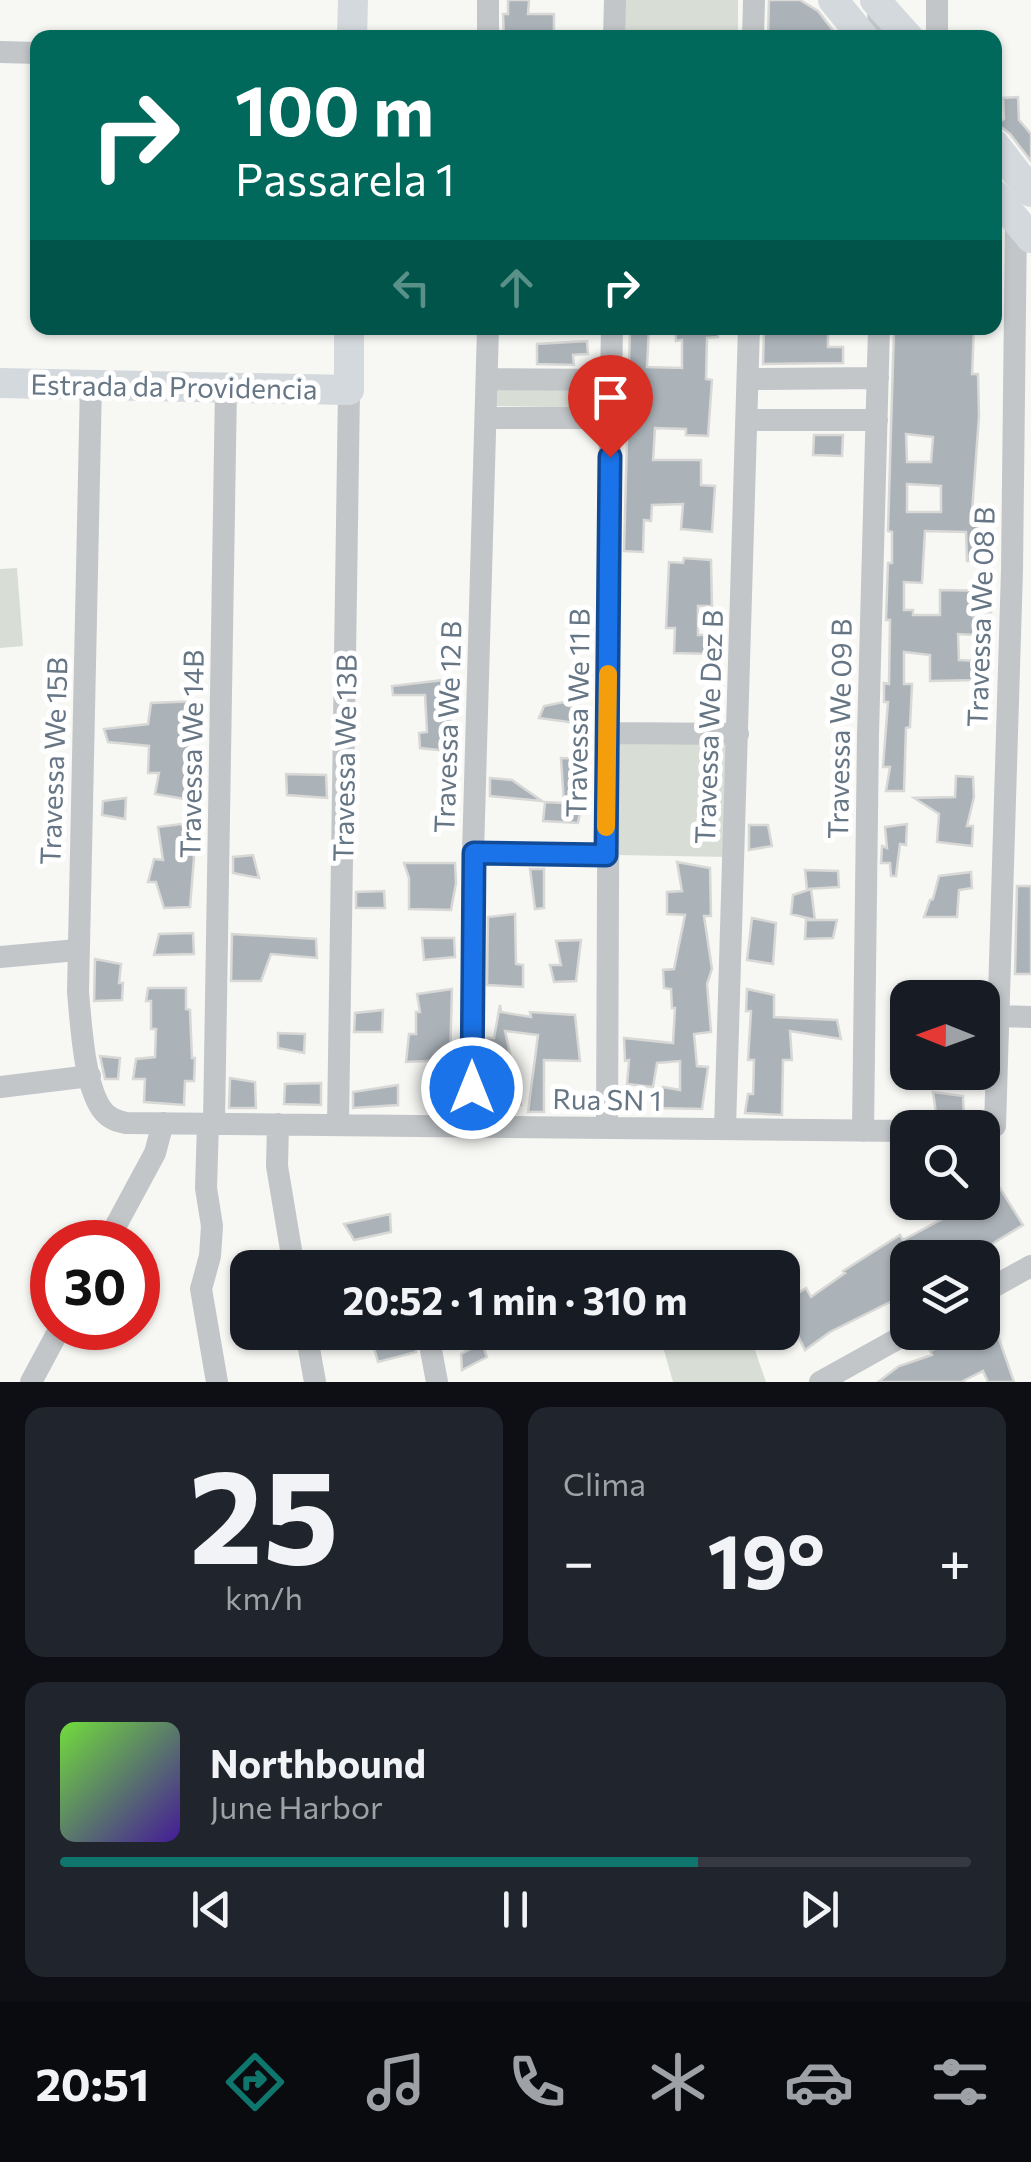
<!DOCTYPE html>
<html lang="pt">
<meta charset="utf-8">
<style>
:root{--surface:#171b24;--page:#20242c;--text:#f1f3f6;--muted:#9ea1a6;--line:#363941;--accent:#0f766e}
body{margin:0;font-family:Commissioner,sans-serif;background:var(--page);color:var(--text);height:100vh;display:flex;flex-direction:column;font-size:38px;white-space:nowrap}
*{box-sizing:border-box;margin:0}
p{font-size:32px;color:var(--muted)}
.icon{flex:none;width:55px;height:55px;fill:none;stroke:currentColor;stroke-width:2;stroke-linecap:round;stroke-linejoin:round}
.map{position:relative;height:1382px;overflow:hidden}
.panel{display:flex;flex-direction:column;gap:25px;padding:25px;background:#0d0f14;flex:1}
.panel>*{flex:none}
.banner{position:absolute;left:30px;top:30px;width:972px;height:305px;border-radius:20px;box-shadow:0 2px 8px #0004;background:#00695c;color:#fff;overflow:hidden}
.needle{width:65px;rotate:271deg}
.fabs{position:absolute;left:890px;top:980px;display:grid;gap:20px}
.fabs a{display:grid;place-items:center;width:110px;height:110px;border-radius:20px;background:var(--surface);box-shadow:0 2px 8px #0004;font-size:50px}
.speed{position:absolute;left:30px;top:1220px;display:flex;gap:20px;font-size:50px;font-weight:700;text-align:center}
.speed>*{display:grid;place-content:center;width:130px;height:130px;border-radius:50%;background:var(--surface);box-shadow:0 2px 8px #0004;line-height:1}
.speed .limit{border:15px solid #d22;background:#fff;color:#111}
.pin{position:absolute;display:grid;place-items:center;width:85px;height:85px;color:#fff;margin:-102px -42px;border-radius:50% 50% 50% 0;rotate:-45deg;box-shadow:0 0 10px #0007}
.pin .icon{rotate:45deg}
.me{position:absolute;width:110px;margin:-55px;rotate:0deg;stroke-linejoin:round;filter:drop-shadow(0 0 8px #0008)}
.turn{display:flex;align-items:center;gap:35px;height:210px;padding:0 40px;font-size:45px}
.turn .icon{width:130px;height:130px;stroke-width:2.5}
.turn b{display:block;font-size:70px;line-height:85px}
.lanes{display:flex;align-items:center;height:95px;padding:0 40px;background:#0003;justify-content:center;gap:50px;direction:ltr}
.lanes .off{opacity:.35}
.big{font-size:75px;font-weight:700;line-height:1.1}
.panel .tile{flex:1;display:flex;flex-direction:column;justify-content:center;gap:15px;min-width:0;padding:0 35px;border-radius:20px;background:var(--page)}
.panel .dial{align-items:center;gap:0}
.dial b{font-size:130px;line-height:1}
.song{display:flex;align-items:center;gap:30px}
.cover{width:120px;height:120px;border-radius:15px;background:linear-gradient(135deg,hsl(100 70% 55%),hsl(260 70% 35%))}
.played{height:10px;border-radius:5px;background:linear-gradient(90deg,var(--accent) 70%,var(--line) 70%)}
.keys{display:flex;justify-content:space-around;direction:ltr}
.heat{display:flex;justify-content:space-between;align-items:center;font-size:55px;direction:ltr}
.panel .tiles{flex:1;display:grid;gap:25px;grid-template-columns:1fr 1fr}
.tile:last-child{grid-column:span 2}
.trip{position:absolute;left:230px;top:1250px;width:570px;height:100px;border-radius:20px;background:var(--surface);box-shadow:0 2px 8px #0004;font-weight:700;line-height:100px;text-align:center}
.menu{display:flex;height:160px;justify-content:space-around;align-items:center;background:#090b0e;color:var(--muted)}
.menu .icon{width:70px;height:70px}
.menu .current{color:var(--accent)}
.menu b{font-size:45px;color:var(--text)}
.map>svg:first-child{display:block}
</style>
<div class="map">
<svg width="1031" height="1382" viewBox="0 0 1031 1382">
<rect width="100%" height="100%" fill="#f7f7f4"/>
<path fill="#d8ded5" d="M625 0H738V36L625 35Z
M492 389 607 391 606 408 492 406Z
M17 568 23 646 0 648V569Z
M615 739 731 744 728 857 618 855Z
M659 1333H749L766 1382H673Z"/>
<path fill="#abb3b9" stroke="#d8d8d6" stroke-width="2.5" fill-rule="evenodd" d="M508 0H529L528 14H554V37L504 38 503 14H508Z
M769 0H800L818 11 839 38H768Z
M1018 97 1019 120 1031 134V161L1010 134 997 124 1004 119 1003 98Z
M630 328H649L647 367 682 368V340L676 341 675 328H718V337L707 338 706 379 712 380 708 436 686 435V429L655 428 653 460H701V485L715 486 712 532 681 529 683 504 652 505 651 521 644 520 643 552 624 551Z
M764 328H828V347H843V363L763 364Z
M894 328H974L972 374H978L979 416 972 512H979L982 561H967L966 532 925 531 922 583 904 582V610H913V615H940V590L993 591 991 612H974L973 635 958 634 959 660 978 661 977 680 930 681V655L904 652V684H912L910 727 906 728 904 791H886L890 767H883L888 702H884V683L889 684 890 620H886L888 563H892V532L888 531ZM906 434 933 437 931 462H907ZM907 484 941 486V512H907Z
M587 341 588 354 573 355 574 365 537 364V344Z
M814 435H843L842 456 813 455Z
M684 558 711 560 712 606H698V635H712V654L674 653 675 628H666L669 562 683 563Z
M452 679 450 723 457 752 420 748 419 733 427 732 425 695H393L392 686Z
M198 701 194 717 197 725H187L191 742H188L199 774 191 800 155 794 159 773H148L149 746 108 742 104 729 148 724 151 703Z
M569 701 576 723 539 718 544 706Z
M561 758 583 759 582 803 578 823 543 821 545 802 564 803Z
M286 774 326 775 327 798 287 795Z
M956 776 973 777 974 797 967 826H973L972 846 937 842 939 814 914 798 955 797Z
M490 778 512 780 542 801 490 796Z
M126 798 125 819 102 815 103 801Z
M190 823 194 858 190 907 164 908 156 882H148L154 859 163 860 158 827Z
M907 824 906 845 900 844 896 876H891L890 863H881L882 846 887 848 885 827Z
M749 825H768L772 846 749 850Z
M253 855 259 878 233 873V857Z
M677 862 710 868 711 916H704L712 969 707 984 711 1032 694 1034 697 1066 708 1067 702 1109 658 1108 663 1087 680 1090V1061L657 1063 653 1087 627 1084 629 1060 625 1061 624 1038 673 1043 675 1008H672L671 989 664 988 663 970 674 969 685 915 667 914V892L682 891Z
M404 863H455L456 883 451 910 409 909V878Z
M530 869H544V908L535 909Z
M805 870 838 871 839 887 807 889Z
M971 872 972 888 959 890 957 917H924L930 900 933 899 939 876Z
M1017 886H1031V974H1015Z
M811 889 815 920 791 914 793 895Z
M384 891 385 908H356V892Z
M515 914 516 964 523 965V987L487 985 488 917Z
M752 918 776 923 773 964 747 960Z
M806 920H837L833 938 805 939Z
M193 933 194 954 154 955 159 934Z
M232 934 316 939 317 958 271 954 261 981H231Z
M422 938H454L455 957 424 960Z
M581 940 576 981 554 982 550 965H561L556 941Z
M95 959 121 964 119 983H123L122 1000 94 1001Z
M148 988H186V1009L190 1010 192 1058H195L194 1081H185L184 1105 144 1102 145 1079H133L136 1059 155 1057 156 1029H151V1001H146Z
M452 989 450 1060 406 1062 409 1034H416V1012H420L417 994Z
M747 989 774 995V1017L837 1020 841 1039 790 1031 792 1060H783L782 1115 745 1113 748 1094H753L754 1060H748L751 1011H746Z
M500 1005 501 1012 531 1017 530 1012 575 1015 580 1061 544 1060V1112H528L538 1035 505 1031 521 1105 492 1108V1053H487V1038H494Z
M383 1010 382 1032H354L355 1013Z
M278 1033 305 1034 304 1053 278 1048Z
M100 1056 120 1058 118 1079H105Z
M230 1078 255 1082 256 1108H229Z
M321 1083V1105L284 1104 285 1084Z
M398 1085V1105L353 1108V1092Z
M933 1092 963 1096 964 1117 936 1114Z
M998 1185 1023 1225 969 1258H908V1293L830 1332 805 1350 782 1303 806 1288 811 1297 845 1273 843 1271 900 1235 903 1240 942 1219 939 1214 964 1202H982V1192Z
M390 1214 391 1232 354 1240 344 1224Z
M988 1307 1014 1382H988L983 1371 961 1382H878L899 1366 932 1355 930 1351 972 1332H982V1308Z
M407 1332H413L418 1343 416 1352 378 1362 373 1344Z
M482 1343 487 1357 462 1370 461 1354Z"/>
<g fill="none" stroke-linecap="round" stroke-linejoin="round">
<path stroke="#c2c6c9" stroke-width="22" d="M878 4 879 38
M488 38V0
M614 38 615 0
M753 38 754 0
M937 38V0
M0 52 38 53
M488 379 611 380 612 328
M748 379 878 378
M91 383 78 992C81 1023 84 1089 104 1112 110 1119 117 1121 126 1123L908 1131
M486 418H610L607 1128
M748 420H877
M608 733 738 734
M473 853 606 855
M0 957 77 950
M998 1016 1031 1017
M0 1087 90 1076
M208 1123 206 1188 212 1226 210 1256 201 1289 217 1382
M214 1123 226 387
M278 1124 277 1166 294 1268
M338 1124 349 390
M471 1127 473 853 488 328
M725 1129 749 328
M863 1131 868 734 879 328
M982 1132 995 1126 1012 570 1016 220
M107 1242 155 1153 163 1123
M982 1293 1031 1266
M306 1332 315 1382
M431 1350 437 1382
M31 1382 60 1328
M820 1382 910 1332"/>
<path stroke="#d4d9dd" stroke-width="30" d="M833 0 864 38
M875 0 909 38
M352 38 353 0
M995 145 1031 192
M995 195 1031 238
M0 383 349 390V328"/>
</g>
<g fill="none" stroke-linecap="round" stroke-linejoin="round">
<defs>
<path id="route" d="M472 1088 474 853 606 855 610 457"/>
</defs>
<use href="#route" stroke="#114b97" stroke-width="25"/>
<use href="#route" stroke="#1a73e8" stroke-width="18"/>
<path stroke="#f59e0b" stroke-width="18" d="M606 827 608 674"/>
</g>
<g text-anchor="middle" dominant-baseline="central" stroke-width="10" stroke-linejoin="round" paint-order="stroke">
<g font-size="28" fill="#667685" stroke="#fff">
<text transform="translate(174 386) rotate(1)">Estrada da Providencia</text>
<text transform="translate(980 617) rotate(-88)">Travessa We 08 B</text>
<text transform="translate(577 713) rotate(-89)">Travessa We 11 B</text>
<text transform="translate(447 727) rotate(-88)">Travessa We 12 B</text>
<text transform="translate(708 727) rotate(-88)">Travessa We Dez B</text>
<text transform="translate(839 729) rotate(-89)">Travessa We 09 B</text>
<text transform="translate(191 754) rotate(-89)">Travessa We 14B</text>
<text transform="translate(344 758) rotate(-89)">Travessa We 13B</text>
<text transform="translate(53 761) rotate(-88)">Travessa We 15B</text>
<text transform="translate(607 1099) rotate(1)">Rua SN 1</text>
</g>
</g>
</svg>
<div class="fabs">
<a><svg class="needle" viewBox="-14 -14 28 28"><path d="M0-13l5 13h-10z" fill="#e53935"/><path d="M0 13l5-13h-10z" fill="#9ea1a6"/></svg></a>
<a><svg class="icon" aria-label="search" viewBox="0 0 24 24"><circle cx="10" cy="10" r="6"/><path d="M15 15l6 6"/></svg></a>
<a><svg class="icon" aria-label="layers" viewBox="0 0 24 24"><path d="M12 4l9 5-9 5-9-5zM3 14l9 5 9-5"/></svg></a>
</div>
<div class="speed"><div class="limit">30</div></div>
<div class="pin" style="left:610px;top:457px;background:#d93025"><svg class="icon" aria-label="arrive" viewBox="0 0 24 24"><path d="M6 21V4h12l-3 4 3 4H6"/></svg></div>
<svg class="me" style="left:472px;top:1088px" viewBox="-20 -20 40 40"><circle r="17" fill="#1a73e8" stroke="#fff" stroke-width="3"/><path d="M0-11L8 9 0 5-8 9z" fill="#fff"/></svg>
<div class="trip">20:52 · 1 min · 310 m</div>
<div class="banner">
<div class="turn"><svg class="icon" aria-label="right" viewBox="0 0 24 24"><path d="M7 20v-9h11M14 6l5 5-5 5"/></svg><div><b>100 m</b>Passarela 1</div></div>
<div class="lanes"><svg class="icon off" aria-label="left" viewBox="0 0 24 24"><path d="M17 20v-9H6M10 6l-5 5 5 5"/></svg><svg class="icon off" aria-label="ahead" viewBox="0 0 24 24"><path d="M12 20V5M6 11l6-6 6 6"/></svg><svg class="icon" aria-label="right" viewBox="0 0 24 24"><path d="M7 20v-9h11M14 6l5 5-5 5"/></svg></div>
</div>
</div>
<section class="panel">
<div class="tiles">
<div class="tile dial"><b>25</b><p>km/h</p></div>
<div class="tile"><p>Clima</p>
<div class="heat"><a>−</a><b class="big">19°</b><a>+</a></div>
</div>
<div class="tile">
<div class="song"><i class="cover"></i><div><b>Northbound</b><p>June Harbor</p></div></div>
<div class="played"></div>
<div class="keys"><svg class="icon" aria-label="previous" viewBox="0 0 24 24"><path d="M18 5L8 12l10 7zM5 5v14"/></svg><svg class="icon" aria-label="pause" viewBox="0 0 24 24"><path d="M8 5v14M16 5v14"/></svg><svg class="icon" aria-label="next" viewBox="0 0 24 24"><path d="M6 5l10 7-10 7zM19 5v14"/></svg></div>
</div>
</div>
</section>
<nav class="menu">
<b>20:51</b>
<svg class="icon current" aria-label="directions" viewBox="0 0 24 24"><path d="M12 3l9 9-9 9-9-9zM9 14v-3h6M13 9l2 2-2 2"/></svg>
<svg class="icon" aria-label="music" viewBox="0 0 24 24"><path d="M9 18V5l10-2v13"/><circle cx="6" cy="18" r="3"/><circle cx="16" cy="16" r="3"/></svg>
<svg class="icon" aria-label="phone" viewBox="0 0 24 24"><path d="M5 4h4l2 5-3 2q2 4 5 5l2-3 5 2v4C11 20 4 13 5 4z"/></svg>
<svg class="icon" aria-label="climate" viewBox="0 0 24 24"><path d="M12 3v18M4 7l16 10M4 17L20 7"/></svg>
<svg class="icon" aria-label="car" viewBox="0 0 24 24"><path d="M5 17H2v-5l4-1 3-4h7l3 4 3 1v5h-3M9 17h6M6 11h13"/><circle cx="7" cy="17" r="2"/><circle cx="17" cy="17" r="2"/></svg>
<svg class="icon" aria-label="filters" viewBox="0 0 24 24"><path d="M4 7h16M4 17h16"/><circle cx="9" cy="7" r="2"/><circle cx="15" cy="17" r="2"/></svg>
</nav>
